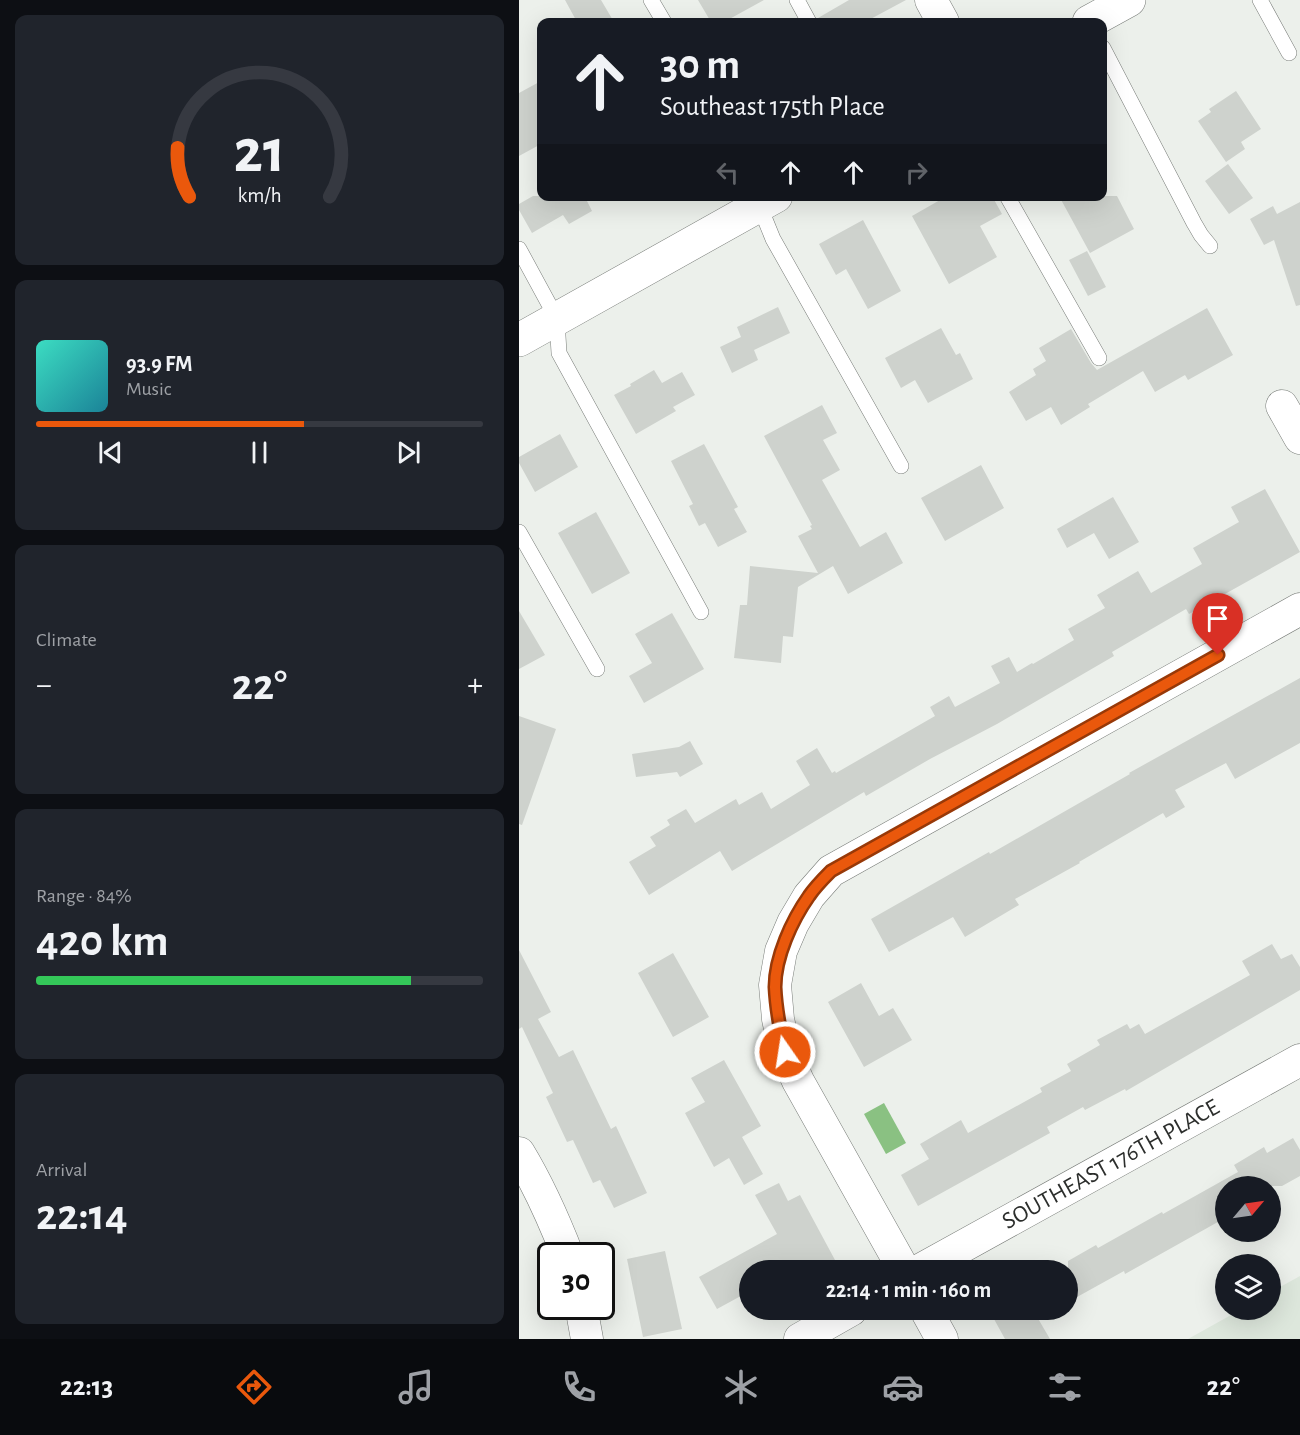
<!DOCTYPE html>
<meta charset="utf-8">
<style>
:root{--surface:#171b24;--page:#20242c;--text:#f1f3f6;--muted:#9ea1a6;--line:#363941;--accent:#ea580c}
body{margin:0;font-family:"Alegreya Sans",sans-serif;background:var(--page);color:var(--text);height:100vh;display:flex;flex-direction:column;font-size:22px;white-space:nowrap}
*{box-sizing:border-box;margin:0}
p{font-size:20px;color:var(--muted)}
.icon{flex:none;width:33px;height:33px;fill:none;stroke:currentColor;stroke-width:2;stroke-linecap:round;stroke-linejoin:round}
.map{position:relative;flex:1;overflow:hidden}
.panel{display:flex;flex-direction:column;gap:15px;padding:15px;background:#0d0f14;width:519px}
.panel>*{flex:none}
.hud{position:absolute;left:18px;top:18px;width:570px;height:183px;border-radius:12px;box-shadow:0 6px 24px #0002;background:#171b24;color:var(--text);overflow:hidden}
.needle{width:39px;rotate:61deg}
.controls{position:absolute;left:696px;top:1176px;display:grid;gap:12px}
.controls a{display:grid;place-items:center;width:66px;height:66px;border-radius:50%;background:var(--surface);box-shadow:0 6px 24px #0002;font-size:30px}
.speed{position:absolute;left:18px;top:1242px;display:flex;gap:12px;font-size:30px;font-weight:700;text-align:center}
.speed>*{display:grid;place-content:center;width:78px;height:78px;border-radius:50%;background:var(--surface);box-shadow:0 6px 24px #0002;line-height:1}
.speed .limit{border:3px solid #111;border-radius:9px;background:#fff;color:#111}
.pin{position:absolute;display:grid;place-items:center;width:51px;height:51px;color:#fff;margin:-62px -26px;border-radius:50% 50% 50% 0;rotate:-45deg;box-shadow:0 0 6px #0007}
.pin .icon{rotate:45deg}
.me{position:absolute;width:66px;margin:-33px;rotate:347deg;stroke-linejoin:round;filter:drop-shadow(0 0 4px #0008)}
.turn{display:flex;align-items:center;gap:21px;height:126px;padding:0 24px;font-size:27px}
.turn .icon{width:78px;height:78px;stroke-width:2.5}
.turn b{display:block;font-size:42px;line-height:51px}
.lanes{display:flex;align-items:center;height:57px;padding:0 24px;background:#0003;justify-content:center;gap:30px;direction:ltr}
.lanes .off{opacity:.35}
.big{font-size:45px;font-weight:600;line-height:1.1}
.panel .widget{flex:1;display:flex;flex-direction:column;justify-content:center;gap:9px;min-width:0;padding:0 21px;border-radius:12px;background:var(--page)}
.panel .dial{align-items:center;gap:0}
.dial svg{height:156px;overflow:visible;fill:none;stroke:var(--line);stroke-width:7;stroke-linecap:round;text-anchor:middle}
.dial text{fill:var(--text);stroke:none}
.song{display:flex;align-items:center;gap:18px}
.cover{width:72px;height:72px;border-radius:9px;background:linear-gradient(135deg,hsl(170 70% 55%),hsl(190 70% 35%))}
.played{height:6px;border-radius:3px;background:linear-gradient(90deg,var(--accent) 60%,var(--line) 60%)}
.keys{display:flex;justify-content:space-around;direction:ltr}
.heat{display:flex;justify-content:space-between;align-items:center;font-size:33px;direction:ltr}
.charge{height:9px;border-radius:4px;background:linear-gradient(90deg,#34c759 84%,var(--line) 0)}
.trip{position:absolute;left:220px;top:1260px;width:339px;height:60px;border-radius:30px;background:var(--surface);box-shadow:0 6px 24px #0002;font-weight:600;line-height:60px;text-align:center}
.dock{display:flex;height:96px;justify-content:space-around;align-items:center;background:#090b0e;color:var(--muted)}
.dock .icon{width:42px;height:42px}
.dock .active{color:var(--accent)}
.dock b{font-size:27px;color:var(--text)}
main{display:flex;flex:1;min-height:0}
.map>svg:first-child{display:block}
</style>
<main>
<section class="panel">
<div class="widget dial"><svg viewBox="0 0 100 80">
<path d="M14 69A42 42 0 1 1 86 69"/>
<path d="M14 69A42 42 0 0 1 8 44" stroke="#ea580c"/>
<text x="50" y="56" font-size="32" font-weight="700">21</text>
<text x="50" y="72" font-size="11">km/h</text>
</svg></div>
<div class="widget">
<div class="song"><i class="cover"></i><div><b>93.9 FM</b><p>Music</p></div></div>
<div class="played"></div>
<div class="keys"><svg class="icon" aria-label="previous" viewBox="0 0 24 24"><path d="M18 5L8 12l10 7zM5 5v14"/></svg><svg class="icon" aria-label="pause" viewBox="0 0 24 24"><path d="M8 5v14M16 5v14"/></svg><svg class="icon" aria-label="next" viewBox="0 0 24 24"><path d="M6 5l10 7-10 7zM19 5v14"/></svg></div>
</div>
<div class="widget"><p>Climate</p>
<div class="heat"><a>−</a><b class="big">22°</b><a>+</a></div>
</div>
<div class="widget"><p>Range · 84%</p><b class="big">420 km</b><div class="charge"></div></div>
<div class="widget"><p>Arrival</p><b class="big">22:14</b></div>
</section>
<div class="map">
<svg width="781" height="1339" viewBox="0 0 781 1339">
<rect width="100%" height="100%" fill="#ecf0eb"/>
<path fill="#dde7dc" d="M781 1276V1339H669L721 1310H752V1292Z"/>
<path fill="#8ac182" d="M365 1103 387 1143 367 1154 345 1114Z"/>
<path fill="#ced2cd" d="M46 0H82L95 22H58Z
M179 0H245L205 22H192Z
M330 0H387L346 22H300L299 18Z
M22 81V144L0 156V93Z
M717 91 742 129 722 142 726 149 707 162 679 121 692 112 690 109Z
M709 164 734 198 710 214 686 181Z
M14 196H75L68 201 73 211 50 224 44 215 13 233 0 210V204Z
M428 196H473L483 214 461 226 478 257 430 284 393 216Z
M540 196H598L615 229 571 253Z
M781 202V305L777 306 755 240 745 245 731 219 754 206 758 214Z
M344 220 382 291 349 309 327 269 317 275 300 244Z
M568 251 587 287 569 296 550 260Z
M259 307 271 333 235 350 239 360 213 373 201 347 222 337 218 327Z
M688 308 714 355 669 380 666 375 636 392 624 371 569 404 571 407 542 425 532 407 507 421 490 392 517 375 514 369 527 361 520 348 552 329 572 363 578 370Z
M422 328 437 355 441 353 454 379 409 403 396 380 382 388 366 358Z
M135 370 143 383 163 372 176 395 154 407 157 411 117 434 95 395 112 386 111 384Z
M303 405 318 433 304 440 321 470 303 480 341 547 367 532 384 563 329 594 314 566 279 587 274 637 264 636 262 663 215 658 221 605H228L231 566 299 573 279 536 293 529 291 526 293 525 245 436Z
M41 434 59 467 16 492 0 463V457Z
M185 444 219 507 215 509 228 532 199 547 186 523 180 526 170 506 174 504 152 461Z
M462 465 485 508 426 541 402 498Z
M746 489 781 552 670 614 667 609 593 652 595 656 478 724 411 759 347 796 345 792 213 871 201 851 130 895 110 862 137 846 131 837 151 825 148 820 167 809 176 823 217 799 220 805 243 792 252 809 291 785 277 761 298 748 313 773 316 771 317 773 416 716 411 707 430 696 436 707 481 683 472 666 490 657 498 672 513 663 514 664 555 640 549 629 586 608 578 595 619 571 632 593 683 564 674 548 720 522 712 507Z
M594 497 620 542 590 559 575 533 548 548 538 529Z
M77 512 111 573 73 594 39 533Z
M0 611 26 655 0 669Z
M153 613 185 669 125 703 110 676 133 663 116 634Z
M781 678V743L716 779 707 763 656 790 666 807 647 818 644 813 560 862 561 863 496 899 500 905 446 937 434 917 370 952 352 919 470 852 471 854 611 774 610 773Z
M0 716 37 729 3 825 0 824Z
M171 741 184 764 161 777 158 772 117 777 113 754 160 747Z
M753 944 762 959 773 954 781 967V990L607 1091 606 1089 566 1110 564 1107 528 1127 531 1133 399 1206 382 1175 410 1159 401 1144 442 1120 449 1133 523 1092 521 1088 552 1071 548 1064 581 1045 578 1040 608 1024 611 1029 620 1024 626 1034 731 975 723 961Z
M0 950 32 1012 19 1019 40 1057 54 1050 92 1129 97 1126 128 1193 95 1208 81 1180 74 1183 54 1140 48 1142 27 1097 34 1093 3 1027 0 1029Z
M154 953 190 1017 154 1037 119 973Z
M342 983 360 1016 374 1008 393 1040 345 1067 309 1002Z
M205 1060 242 1126 223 1137 244 1174 225 1185 210 1158 195 1167 166 1113 186 1102 172 1078Z
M774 1138 781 1150V1176L763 1186H706V1218L606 1274 605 1271 549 1302V1261L577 1245 579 1248 643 1212 644 1214 719 1172 715 1165 745 1147 748 1153Z
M260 1183 269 1201 281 1195 316 1260 297 1270H231V1291L198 1309 180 1277 258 1234 236 1195Z
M146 1251 163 1329 124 1337 108 1259Z
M470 1310H514L531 1339H486Z"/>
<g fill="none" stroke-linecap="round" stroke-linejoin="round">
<defs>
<path id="lane" d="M132 0 145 22
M278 0 290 22
M741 0 770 53
M584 48 675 223 682 235 691 246
M488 196 580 358
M239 202 254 239 382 466
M0 249 38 319 40 353 182 612
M0 532 78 669"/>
<g id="street">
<path d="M412 0 424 22"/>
<path d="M763 406 781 438"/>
<path d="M0 1153C20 1186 35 1220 49 1256"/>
<path d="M385 1270 279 1081 266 1052 259 1019 256 985 262 951 274 923 290 896 312 871 781 609"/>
<path id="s1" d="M401 1270 781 1060"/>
<path d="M62 1306 68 1339"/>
<path d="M407 1310 423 1339"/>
<path d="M281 1339 332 1310"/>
</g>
<path id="secondary" d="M570 22 610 0
M0 340 257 196"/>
</defs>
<use href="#lane" stroke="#787c78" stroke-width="16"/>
<use href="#street" stroke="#787c78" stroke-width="33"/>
<use href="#secondary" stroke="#787c78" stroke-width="34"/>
<use href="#lane" stroke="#fff" stroke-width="15"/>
<use href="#street" stroke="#fff" stroke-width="32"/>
<use href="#secondary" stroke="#fff" stroke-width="33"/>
</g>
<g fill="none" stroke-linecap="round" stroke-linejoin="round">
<defs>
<path id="route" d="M266 1052C261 1030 257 1009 256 987 256 957 273 920 290 896 296 887 304 879 312 871L699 655"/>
</defs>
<use href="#route" stroke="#983908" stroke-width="15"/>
<use href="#route" stroke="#ea580c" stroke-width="10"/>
</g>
<g text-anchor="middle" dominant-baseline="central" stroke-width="6" stroke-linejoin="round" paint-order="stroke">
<g font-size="24" fill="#2c2e2c" stroke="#f9fdf9">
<text stroke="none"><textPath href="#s1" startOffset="218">SOUTHEAST 176TH PLACE</textPath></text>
</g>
</g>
</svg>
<div class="controls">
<a><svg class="needle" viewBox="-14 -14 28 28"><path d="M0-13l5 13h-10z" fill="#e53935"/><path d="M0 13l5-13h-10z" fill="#9ea1a6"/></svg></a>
<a><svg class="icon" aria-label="layers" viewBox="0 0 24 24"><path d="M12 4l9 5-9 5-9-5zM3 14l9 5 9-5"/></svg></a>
</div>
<div class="speed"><div class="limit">30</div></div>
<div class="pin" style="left:699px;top:655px;background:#d93025"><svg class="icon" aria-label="arrive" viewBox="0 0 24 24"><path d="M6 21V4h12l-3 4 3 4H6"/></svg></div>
<svg class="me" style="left:266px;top:1052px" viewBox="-20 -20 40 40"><circle r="17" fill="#ea580c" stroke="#fff" stroke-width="3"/><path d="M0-11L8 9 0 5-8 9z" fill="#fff"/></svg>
<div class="trip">22:14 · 1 min · 160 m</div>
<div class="hud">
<div class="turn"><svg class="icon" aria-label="ahead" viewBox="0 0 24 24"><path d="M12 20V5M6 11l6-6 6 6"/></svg><div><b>30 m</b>Southeast 175th Place</div></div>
<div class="lanes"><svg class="icon off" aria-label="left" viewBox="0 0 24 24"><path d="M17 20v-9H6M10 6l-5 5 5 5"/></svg><svg class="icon" aria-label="ahead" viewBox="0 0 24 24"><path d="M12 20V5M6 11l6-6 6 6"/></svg><svg class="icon" aria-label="ahead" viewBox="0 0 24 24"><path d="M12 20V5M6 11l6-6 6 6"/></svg><svg class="icon off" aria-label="right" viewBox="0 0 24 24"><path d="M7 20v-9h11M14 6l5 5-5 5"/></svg></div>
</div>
</div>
</main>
<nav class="dock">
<b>22:13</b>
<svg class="icon active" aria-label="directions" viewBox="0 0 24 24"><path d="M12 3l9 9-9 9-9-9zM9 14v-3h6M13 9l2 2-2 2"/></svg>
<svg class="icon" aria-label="music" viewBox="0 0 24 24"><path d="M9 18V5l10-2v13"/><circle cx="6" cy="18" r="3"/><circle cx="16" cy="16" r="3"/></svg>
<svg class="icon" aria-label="phone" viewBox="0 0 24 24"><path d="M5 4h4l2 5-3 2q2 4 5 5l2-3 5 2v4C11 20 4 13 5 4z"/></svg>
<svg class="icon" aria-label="climate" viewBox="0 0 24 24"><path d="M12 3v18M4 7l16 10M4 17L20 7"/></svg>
<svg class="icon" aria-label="car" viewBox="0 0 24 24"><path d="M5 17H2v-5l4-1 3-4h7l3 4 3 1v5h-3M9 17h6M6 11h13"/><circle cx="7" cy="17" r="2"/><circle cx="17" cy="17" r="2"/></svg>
<svg class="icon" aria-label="filters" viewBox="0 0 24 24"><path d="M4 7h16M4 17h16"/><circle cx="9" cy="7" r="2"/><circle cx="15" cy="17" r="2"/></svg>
<b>22°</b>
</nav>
